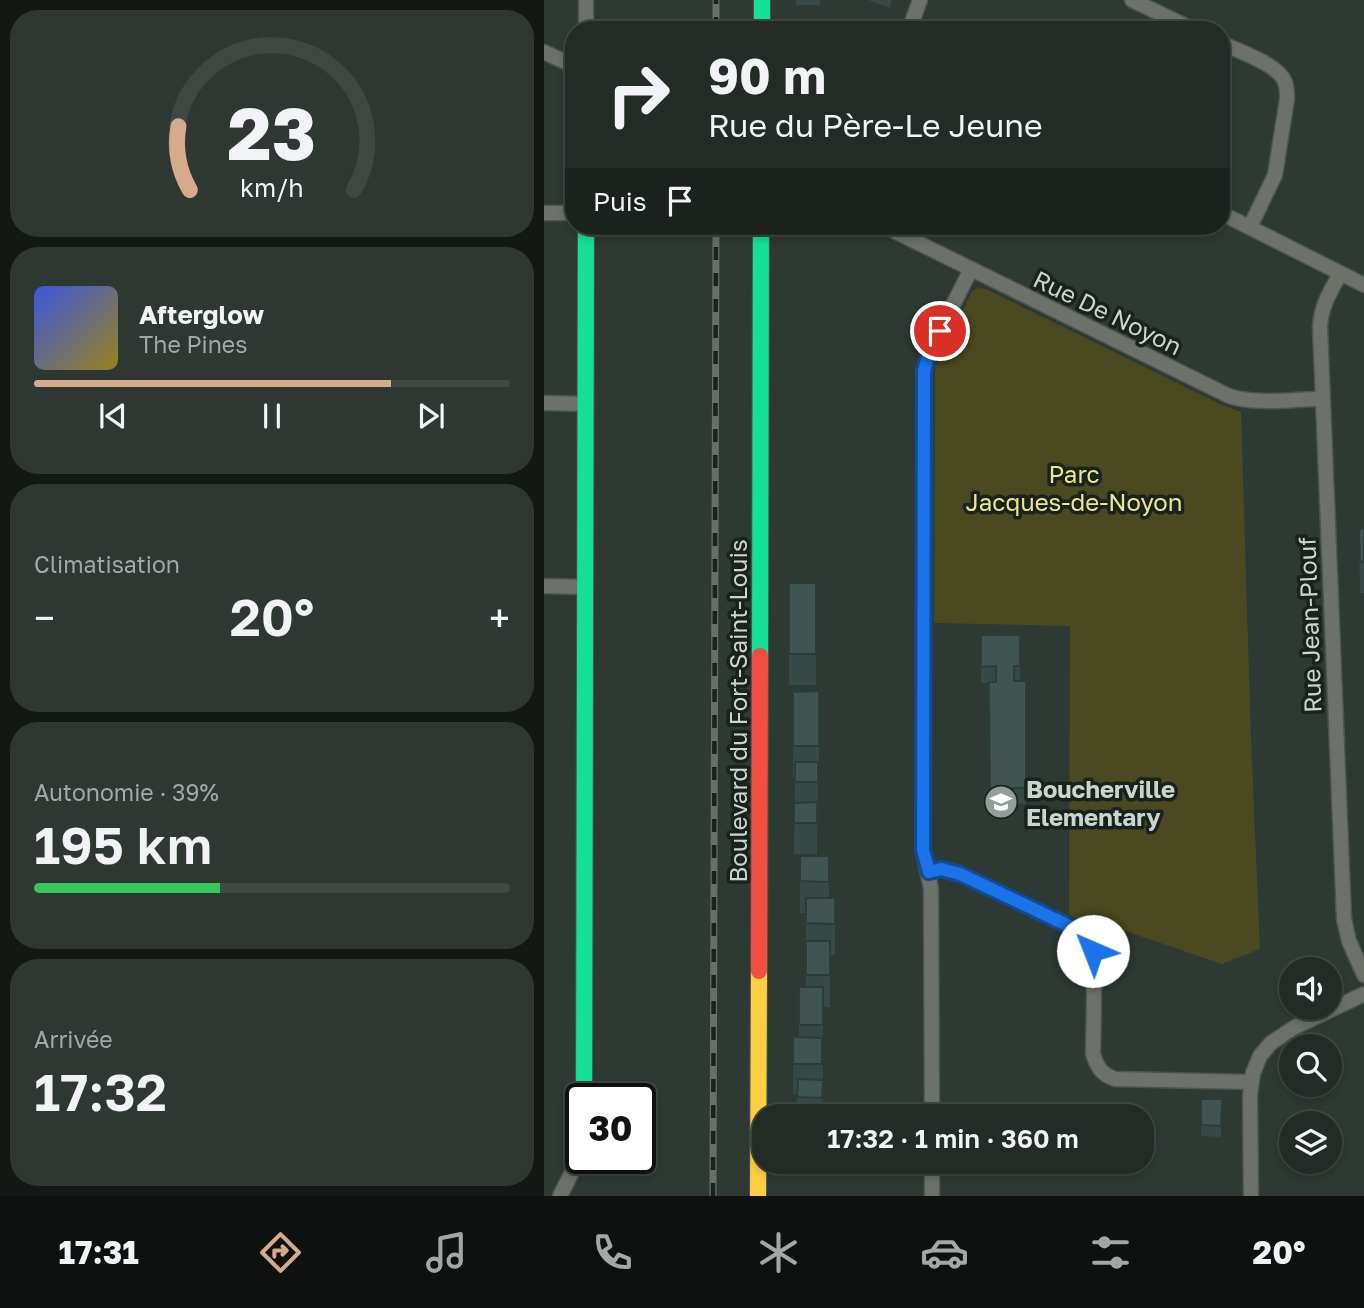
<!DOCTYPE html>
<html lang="fr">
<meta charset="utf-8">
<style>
:root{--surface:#222b26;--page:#2e3732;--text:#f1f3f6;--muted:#a2a7a7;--line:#3f4743;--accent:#d6ab8b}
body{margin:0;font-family:"Golos Text",sans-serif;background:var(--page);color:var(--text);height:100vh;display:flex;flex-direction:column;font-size:26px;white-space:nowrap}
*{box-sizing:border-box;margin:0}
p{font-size:23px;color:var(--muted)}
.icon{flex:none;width:38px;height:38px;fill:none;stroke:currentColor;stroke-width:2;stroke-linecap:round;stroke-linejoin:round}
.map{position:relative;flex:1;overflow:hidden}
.drawer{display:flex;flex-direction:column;gap:10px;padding:10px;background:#131815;width:544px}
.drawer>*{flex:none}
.guide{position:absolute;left:21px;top:21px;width:665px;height:214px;border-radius:28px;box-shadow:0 4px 10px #0003,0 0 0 2px var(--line);background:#222b26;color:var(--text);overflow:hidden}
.tools{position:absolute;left:735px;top:957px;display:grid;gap:14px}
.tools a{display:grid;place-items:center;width:63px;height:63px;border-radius:50%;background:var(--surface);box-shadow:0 4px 10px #0003,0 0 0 2px var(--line);font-size:35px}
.speed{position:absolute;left:21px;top:1083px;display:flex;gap:14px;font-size:35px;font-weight:700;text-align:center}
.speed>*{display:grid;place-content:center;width:91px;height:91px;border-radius:50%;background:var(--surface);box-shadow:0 4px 10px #0003,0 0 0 2px var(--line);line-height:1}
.speed .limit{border:4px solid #111;border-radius:10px;background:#fff;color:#111}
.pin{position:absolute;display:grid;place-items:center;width:60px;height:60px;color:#fff;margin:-30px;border:4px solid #fff;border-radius:50%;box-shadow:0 2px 7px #0007}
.me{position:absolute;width:77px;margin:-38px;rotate:316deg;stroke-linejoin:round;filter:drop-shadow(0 0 5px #0008)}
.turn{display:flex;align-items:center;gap:24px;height:147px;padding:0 28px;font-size:32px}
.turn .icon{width:91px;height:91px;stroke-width:2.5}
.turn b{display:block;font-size:49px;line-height:60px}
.then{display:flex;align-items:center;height:66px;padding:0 28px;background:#0003;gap:14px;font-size:26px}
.big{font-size:52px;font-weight:600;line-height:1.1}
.drawer .card{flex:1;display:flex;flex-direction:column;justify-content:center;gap:10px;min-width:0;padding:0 24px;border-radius:28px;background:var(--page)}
.drawer .dial{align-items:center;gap:0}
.dial svg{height:182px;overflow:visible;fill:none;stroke:var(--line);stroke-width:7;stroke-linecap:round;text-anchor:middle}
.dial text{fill:var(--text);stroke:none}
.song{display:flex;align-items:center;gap:21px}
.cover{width:84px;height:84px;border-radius:10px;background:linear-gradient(135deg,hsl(230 70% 55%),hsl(50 70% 35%))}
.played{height:7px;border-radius:4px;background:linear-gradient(90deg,var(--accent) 75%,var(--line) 75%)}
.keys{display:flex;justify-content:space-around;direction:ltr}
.heat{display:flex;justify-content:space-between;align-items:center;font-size:38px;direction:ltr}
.charge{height:10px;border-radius:5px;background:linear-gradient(90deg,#34c759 39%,var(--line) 0)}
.trip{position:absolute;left:208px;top:1104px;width:402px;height:70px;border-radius:28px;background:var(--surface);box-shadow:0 4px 10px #0003,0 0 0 2px var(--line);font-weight:600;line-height:70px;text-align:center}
.tabs{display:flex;height:112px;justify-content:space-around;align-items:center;background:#0e110f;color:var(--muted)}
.tabs .icon{width:49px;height:49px}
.tabs .current{color:var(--accent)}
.tabs b{font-size:32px;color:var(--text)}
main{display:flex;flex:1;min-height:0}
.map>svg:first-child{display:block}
</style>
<main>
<section class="drawer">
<div class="card dial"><svg viewBox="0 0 100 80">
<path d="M14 69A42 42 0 1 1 86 69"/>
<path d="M14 69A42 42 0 0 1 9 41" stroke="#d6ab8b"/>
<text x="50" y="56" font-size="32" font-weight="700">23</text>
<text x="50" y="72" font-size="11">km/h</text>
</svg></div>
<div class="card">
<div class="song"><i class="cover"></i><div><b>Afterglow</b><p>The Pines</p></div></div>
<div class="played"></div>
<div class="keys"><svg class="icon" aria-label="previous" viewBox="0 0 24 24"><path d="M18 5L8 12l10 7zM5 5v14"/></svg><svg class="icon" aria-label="pause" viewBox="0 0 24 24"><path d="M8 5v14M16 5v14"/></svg><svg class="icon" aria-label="next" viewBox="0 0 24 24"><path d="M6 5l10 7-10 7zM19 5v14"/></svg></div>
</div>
<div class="card"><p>Climatisation</p>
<div class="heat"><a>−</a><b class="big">20°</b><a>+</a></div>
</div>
<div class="card"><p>Autonomie · 39%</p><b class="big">195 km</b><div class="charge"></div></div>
<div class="card"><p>Arrivée</p><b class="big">17:32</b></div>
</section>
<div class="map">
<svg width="820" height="1196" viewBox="0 0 820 1196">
<rect width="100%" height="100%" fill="#2e3933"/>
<path fill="#4b4920" d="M434 288 442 289 676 404 697 412 707 738 716 949 678 964 561 924 551 932 544 924 525 915 526 626 390 623 391 367 428 291Z"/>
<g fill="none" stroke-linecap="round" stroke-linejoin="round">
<defs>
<path id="street" d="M588 0 650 30
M42 30V0
M365 30 376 0
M677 43C694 51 734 64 741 82 743 87 743 93 743 99L731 175 706 227
M0 52 30 66
M0 213H30
M677 213 820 285
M340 226 685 396C712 405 749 399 778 399
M796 274C786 292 777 306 776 327L800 919 805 941 820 975
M0 403 41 404
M0 586 41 587
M385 872 397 869 416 874 523 925C530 930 540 935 545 942 553 953 549 1035 549 1054 553 1067 557 1074 571 1079L707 1082
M388 1116 387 889 379 850V840L380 371 385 353 427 269
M388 1162V1196
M16 1196 37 1154
M707 1196 706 1095 709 1073 716 1056 727 1043 751 1027 820 994"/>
<path id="fast" d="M218 0V30
M216 656 217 226
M40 1099 42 226"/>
<path id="slow" d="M214 1196 215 971"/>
<path id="jam" d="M215 971 216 656"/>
</defs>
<use href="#street" stroke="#4b544f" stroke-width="17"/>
<use href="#fast" stroke="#4b544f" stroke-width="18"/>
<use href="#slow" stroke="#4b544f" stroke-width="18"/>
<use href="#jam" stroke="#4b544f" stroke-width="18"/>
<use href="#street" stroke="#6c716a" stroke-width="14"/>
<use href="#fast" stroke="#16e098" stroke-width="16"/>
<use href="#slow" stroke="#ffcf43" stroke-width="16"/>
<use href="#jam" stroke="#f24e42" stroke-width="16"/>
<defs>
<path id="rail" d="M172 30V0
M169 1196 172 226"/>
</defs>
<use href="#rail" stroke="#686f69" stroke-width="7"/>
<use href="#rail" stroke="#19221c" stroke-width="4.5" stroke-dasharray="13" stroke-linecap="butt"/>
</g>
<path fill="#374946" d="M252 0H276V5H252Z
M324 0H348L346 8Z
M815 529H820V593H816Z
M245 583H272V685H245Z
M437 635H476V681H482V804H446L445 683H437Z
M275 691V777H274L273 854H250L251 777H249V692Z
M256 856H285V898H291V955H286V1007H279V1116H253V1095H249V1037L255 1038V987H262V913H256Z
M657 1099H678L677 1137 657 1136Z"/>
<path fill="#405551" stroke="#2d3c39" stroke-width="2" d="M815 529H820V562H816Z
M245 583H272V654H245Z
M437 635H476V666H470V681H482V788H446L445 682H452V666L437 667Z
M275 691V746H249V692Z
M251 762H274V782H251Z
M273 802V823H250V803Z
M256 856H285V882L256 881Z
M262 898H291V924L262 923Z
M262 941H286V975H262Z
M255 987H279V1025H255Z
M249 1037 278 1038V1064H249Z
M254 1079 279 1080 278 1098 253 1097Z
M657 1099H678L677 1126 657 1125Z"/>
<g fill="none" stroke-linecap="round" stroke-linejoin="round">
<defs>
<path id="route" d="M396 331 385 353 380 371 379 850 385 872 397 869 416 874 523 925C534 932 544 938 549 951"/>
</defs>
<use href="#route" stroke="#114b97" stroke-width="18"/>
<use href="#route" stroke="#1a73e8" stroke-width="12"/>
</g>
<defs>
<symbol id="school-disc" viewBox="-11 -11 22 22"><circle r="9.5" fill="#939e98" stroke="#19221c"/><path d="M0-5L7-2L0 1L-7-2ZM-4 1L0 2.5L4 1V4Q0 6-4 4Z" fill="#fff"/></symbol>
</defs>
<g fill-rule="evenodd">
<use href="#school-disc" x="438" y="783" width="38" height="38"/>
</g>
<g text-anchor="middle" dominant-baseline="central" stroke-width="7" stroke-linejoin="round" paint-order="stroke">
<g font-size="24" fill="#c9d5ce" stroke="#19221c">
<text transform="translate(564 312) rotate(26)">Rue De Noyon</text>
<text transform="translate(765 625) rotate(-92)">Rue Jean-Plouf</text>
<text transform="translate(193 711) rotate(-90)">Boulevard du Fort-Saint-Louis</text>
</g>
<g font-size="24" fill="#ede691" stroke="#19221c">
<text x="530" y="473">Parc<tspan x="530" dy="28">Jacques-de-Noyon</tspan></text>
</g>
<g font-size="24" font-weight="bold" fill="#c9d5ce" stroke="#19221c" text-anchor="start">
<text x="482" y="788">Boucherville<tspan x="482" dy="28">Elementary</tspan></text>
</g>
</g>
</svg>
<div class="tools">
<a><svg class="icon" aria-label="sound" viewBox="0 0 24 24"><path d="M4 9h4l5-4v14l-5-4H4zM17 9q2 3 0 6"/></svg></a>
<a><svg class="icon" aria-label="search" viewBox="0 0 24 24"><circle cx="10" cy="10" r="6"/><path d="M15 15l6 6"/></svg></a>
<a><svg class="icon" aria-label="layers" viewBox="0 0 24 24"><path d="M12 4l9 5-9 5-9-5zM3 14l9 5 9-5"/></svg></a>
</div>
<div class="speed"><div class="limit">30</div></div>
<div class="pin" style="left:396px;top:331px;background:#d93025"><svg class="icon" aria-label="arrive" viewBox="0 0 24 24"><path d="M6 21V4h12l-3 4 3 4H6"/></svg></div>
<svg class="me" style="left:549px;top:951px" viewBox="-20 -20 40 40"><circle r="19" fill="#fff"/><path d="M0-13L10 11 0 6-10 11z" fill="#1a73e8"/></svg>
<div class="trip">17:32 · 1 min · 360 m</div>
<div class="guide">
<div class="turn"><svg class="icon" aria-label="right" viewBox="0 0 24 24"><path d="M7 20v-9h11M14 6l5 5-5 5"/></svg><div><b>90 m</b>Rue du Père-Le Jeune</div></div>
<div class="then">Puis<svg class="icon" aria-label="arrive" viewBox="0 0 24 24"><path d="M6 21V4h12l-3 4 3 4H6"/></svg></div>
</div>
</div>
</main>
<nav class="tabs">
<b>17:31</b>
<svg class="icon current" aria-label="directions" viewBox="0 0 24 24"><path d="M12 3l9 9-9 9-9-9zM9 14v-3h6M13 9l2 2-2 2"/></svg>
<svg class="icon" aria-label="music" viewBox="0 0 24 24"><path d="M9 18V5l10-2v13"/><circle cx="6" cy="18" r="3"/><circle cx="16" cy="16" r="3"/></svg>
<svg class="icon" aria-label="phone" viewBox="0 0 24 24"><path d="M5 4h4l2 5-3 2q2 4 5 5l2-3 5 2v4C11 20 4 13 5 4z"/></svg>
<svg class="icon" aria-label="climate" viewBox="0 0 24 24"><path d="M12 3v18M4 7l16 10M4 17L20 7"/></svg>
<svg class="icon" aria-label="car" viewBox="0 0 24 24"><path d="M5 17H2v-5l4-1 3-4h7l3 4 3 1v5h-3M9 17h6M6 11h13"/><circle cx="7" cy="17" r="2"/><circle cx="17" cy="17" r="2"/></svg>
<svg class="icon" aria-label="filters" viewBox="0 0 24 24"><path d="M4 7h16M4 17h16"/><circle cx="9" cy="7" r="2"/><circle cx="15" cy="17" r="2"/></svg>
<b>20°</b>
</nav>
